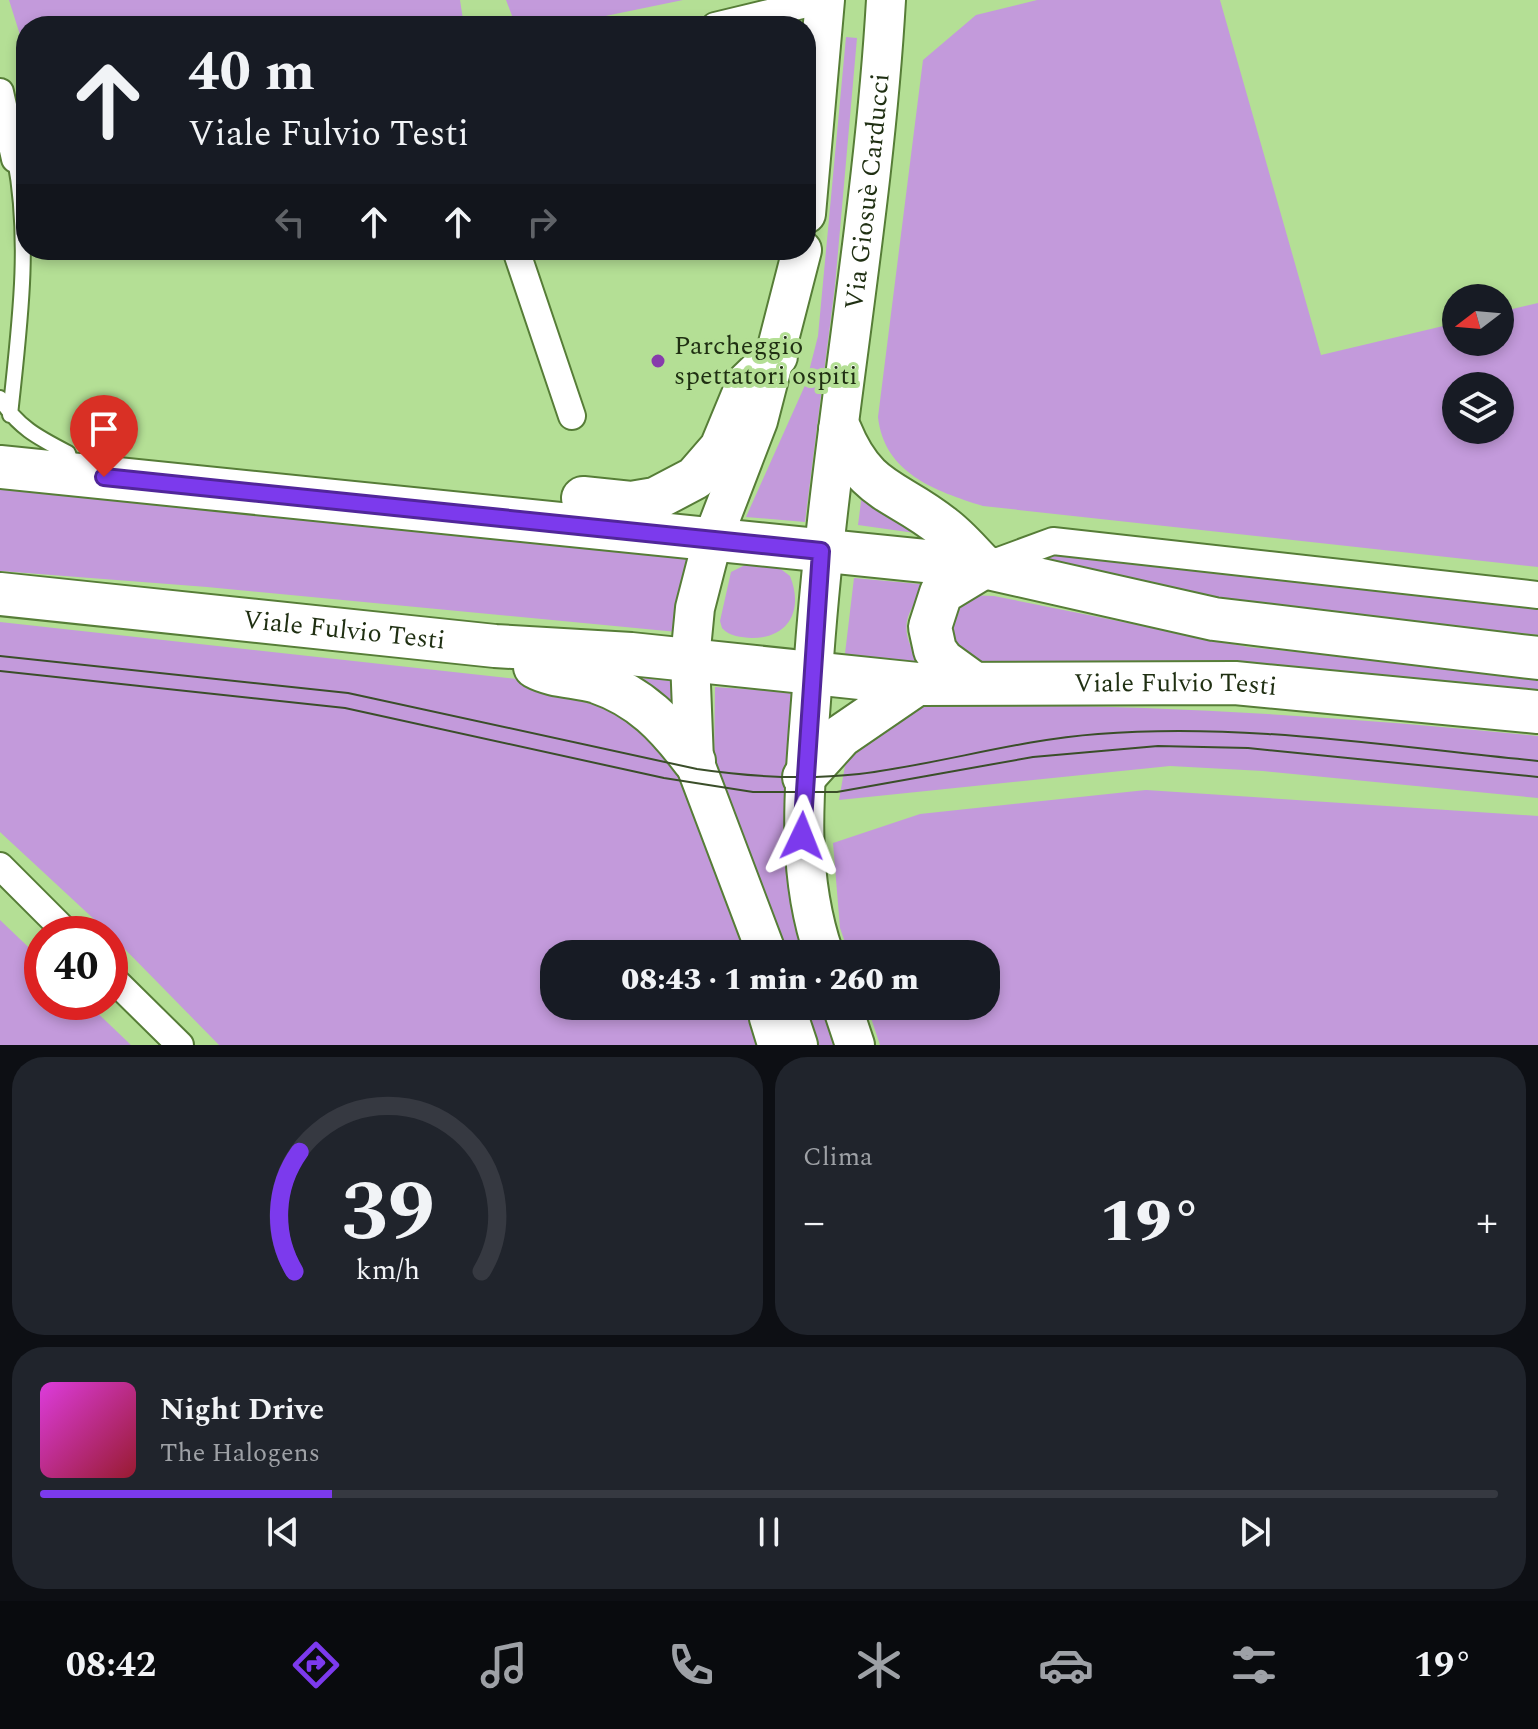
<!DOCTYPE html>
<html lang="it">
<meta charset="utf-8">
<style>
:root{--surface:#171b24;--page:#20242c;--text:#f1f3f6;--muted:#9ea1a6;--line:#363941;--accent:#7c3aed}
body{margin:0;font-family:Spectral,serif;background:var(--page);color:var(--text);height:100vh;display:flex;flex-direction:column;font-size:30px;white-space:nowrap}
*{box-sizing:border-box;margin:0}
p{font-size:26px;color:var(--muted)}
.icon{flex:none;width:44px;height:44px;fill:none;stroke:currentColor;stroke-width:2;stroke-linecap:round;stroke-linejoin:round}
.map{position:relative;height:1045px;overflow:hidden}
.side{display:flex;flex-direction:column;gap:12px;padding:12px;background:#0d0f14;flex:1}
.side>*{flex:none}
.top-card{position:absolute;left:16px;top:16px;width:800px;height:244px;border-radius:32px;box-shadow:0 4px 12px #0003;background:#171b24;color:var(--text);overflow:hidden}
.needle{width:52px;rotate:254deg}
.controls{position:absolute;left:1442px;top:284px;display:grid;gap:16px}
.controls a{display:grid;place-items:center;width:72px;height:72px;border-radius:50%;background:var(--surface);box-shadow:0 4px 12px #0003;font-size:40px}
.speed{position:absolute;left:24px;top:916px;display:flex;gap:16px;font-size:40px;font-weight:700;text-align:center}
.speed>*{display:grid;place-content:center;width:104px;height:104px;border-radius:50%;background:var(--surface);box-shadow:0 4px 12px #0003;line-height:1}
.speed .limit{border:12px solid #d22;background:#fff;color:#111}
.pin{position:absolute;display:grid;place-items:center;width:68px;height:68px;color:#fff;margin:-82px -34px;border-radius:50% 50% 50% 0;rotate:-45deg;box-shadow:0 0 8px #0007}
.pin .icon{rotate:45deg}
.me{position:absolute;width:88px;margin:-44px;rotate:2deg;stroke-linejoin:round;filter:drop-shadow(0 0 6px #0008)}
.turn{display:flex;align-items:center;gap:28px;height:168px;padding:0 40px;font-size:36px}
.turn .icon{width:104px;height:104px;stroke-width:2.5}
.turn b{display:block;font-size:56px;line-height:68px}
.lanes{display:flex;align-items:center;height:76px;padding:0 40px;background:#0003;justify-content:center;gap:40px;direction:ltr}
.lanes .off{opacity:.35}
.big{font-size:60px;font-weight:800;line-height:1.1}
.side .card{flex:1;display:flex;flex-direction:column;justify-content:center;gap:12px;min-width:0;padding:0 28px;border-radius:32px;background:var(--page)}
.side .dial{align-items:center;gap:0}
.dial svg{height:208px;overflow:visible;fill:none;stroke:var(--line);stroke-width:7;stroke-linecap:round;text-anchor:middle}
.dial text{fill:var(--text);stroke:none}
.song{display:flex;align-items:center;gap:24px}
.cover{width:96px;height:96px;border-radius:12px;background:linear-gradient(135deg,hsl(300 70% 55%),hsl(350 70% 35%))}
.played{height:8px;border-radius:4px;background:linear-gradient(90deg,var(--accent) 20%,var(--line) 20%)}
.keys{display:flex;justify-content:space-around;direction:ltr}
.heat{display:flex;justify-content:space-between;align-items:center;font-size:44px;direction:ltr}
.side .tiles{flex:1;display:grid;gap:12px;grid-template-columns:1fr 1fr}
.card:last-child{grid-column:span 2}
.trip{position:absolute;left:540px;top:940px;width:460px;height:80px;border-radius:32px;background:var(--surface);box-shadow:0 4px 12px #0003;font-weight:800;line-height:80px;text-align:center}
.tabs{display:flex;height:128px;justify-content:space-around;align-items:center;background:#090b0e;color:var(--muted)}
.tabs .icon{width:56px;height:56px}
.tabs .current{color:var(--accent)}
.tabs b{font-size:36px;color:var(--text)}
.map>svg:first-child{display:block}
</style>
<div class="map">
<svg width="1538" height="1045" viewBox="0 0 1538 1045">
<rect width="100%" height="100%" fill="#b4df95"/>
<path fill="#c39adb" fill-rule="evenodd" d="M9 0H460L464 26H26V54Z
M506 0H683L557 26H516Z
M1037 0H1220L1321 355 1456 323V342H1500V312L1538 303V567L983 506C935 491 884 473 878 417L923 60 976 15ZM1456 386H1500V430H1456Z
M846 37 857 38 835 286 805 522 746 517 806 383 818 336Z
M0 486 687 556 677 632 207 587 0 571Z
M862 494 936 536 858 525Z
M1040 553 1538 603V635L1244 604 1039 561Z
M747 564 778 567 790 576C803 608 791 638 752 638 741 637 730 637 722 628L720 621 731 572Z
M854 578 931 585C900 615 899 633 924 669L844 662Z
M967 595 994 596 1248 647 1538 676V693L1206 665 979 662 949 647V608Z
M0 622 589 687 660 729 703 824 744 954H554V1006H748L756 1045H219L110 934 0 832Z
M614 675 671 681 680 723Z
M715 687 791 692 785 831 789 873 807 954H781L714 763Z
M906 705C1118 702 1328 715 1538 736V798L1263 771 1170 766 839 800 846 760Z
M1146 790 1538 816V1045H880L867 1006H986V954H849L840 928 833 843 920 814Z
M0 920 42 960V1002H86L131 1045H0Z
M799 1006H823L836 1045H813Z"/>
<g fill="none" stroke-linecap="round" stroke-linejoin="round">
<defs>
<path id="lane" d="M0 398C17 427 39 438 68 453L73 470
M10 415C19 329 31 244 15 159"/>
<path id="street" d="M715 26 823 0
M0 92 15 159
M516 250 572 416
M985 566 1053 541 1538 595
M0 866 68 934
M110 976 180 1045
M764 1006 763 1019 771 1045"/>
<g id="secondary">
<path d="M806 214 825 0"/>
<path d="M767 954 694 761 690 659 695 608 713 538 758 421 802 250"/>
<path id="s1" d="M824 954C792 862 807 768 813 673 828 448 873 225 886 0"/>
<path d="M785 1006 798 1045"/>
<path d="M842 1006 855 1045"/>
</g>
<g id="primary">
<path d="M840 430C866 494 896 489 943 527 958 538 971 554 984 567"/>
<path d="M0 467 984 567 1214 619 1538 658"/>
<path d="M583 498 631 503 655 499 695 478 721 448 748 383 776 356"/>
<path id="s2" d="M0 594 495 646 631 654 917 684 1235 683 1538 712"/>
<path d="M535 667C553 677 577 676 597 682 641 697 667 725 694 761"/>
<path d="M972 682 943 661 935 650 930 627 941 593 984 567"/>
<path d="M804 777 841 736 917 684"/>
</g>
</defs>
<use href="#lane" stroke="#567d37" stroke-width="18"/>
<use href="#street" stroke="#567d37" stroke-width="30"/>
<use href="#secondary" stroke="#567d37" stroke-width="42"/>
<use href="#primary" stroke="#567d37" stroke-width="46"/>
<use href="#lane" stroke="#fff" stroke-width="14"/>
<use href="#street" stroke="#fff" stroke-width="26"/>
<use href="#secondary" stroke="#fff" stroke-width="38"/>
<use href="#primary" stroke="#fff" stroke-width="42"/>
<path stroke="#3a4e29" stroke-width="2" d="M0 656 348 693 697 769C751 777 805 780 859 774 940 764 1017 740 1098 734 1244 722 1392 747 1538 761
M0 671 345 708 664 778 753 792H837L1033 757 1158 746 1248 748 1538 777"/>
</g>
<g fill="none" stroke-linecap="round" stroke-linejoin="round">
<defs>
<path id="route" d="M104 477 821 551 802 836"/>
</defs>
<use href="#route" stroke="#51269a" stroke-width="20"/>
<use href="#route" stroke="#7c3aed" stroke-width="14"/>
</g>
<circle fill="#873bac" stroke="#b4df95" stroke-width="3" cx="658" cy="361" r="8"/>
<g text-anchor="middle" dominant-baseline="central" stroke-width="8" stroke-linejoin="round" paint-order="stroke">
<g font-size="26" fill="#1f2f12" stroke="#b4df95">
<text stroke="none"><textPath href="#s1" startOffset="768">Via Giosuè Carducci</textPath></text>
<text stroke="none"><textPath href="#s2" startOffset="346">Viale Fulvio Testi</textPath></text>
<text stroke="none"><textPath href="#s2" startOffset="1180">Viale Fulvio Testi</textPath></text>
</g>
<g font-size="26" fill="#1f2f12" stroke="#b4df95" text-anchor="start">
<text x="674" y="346">Parcheggio<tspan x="674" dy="30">spettatori ospiti</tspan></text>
</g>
</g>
</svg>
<div class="controls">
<a><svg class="needle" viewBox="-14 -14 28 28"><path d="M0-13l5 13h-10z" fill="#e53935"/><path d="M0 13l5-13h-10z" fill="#9ea1a6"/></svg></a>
<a><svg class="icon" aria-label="layers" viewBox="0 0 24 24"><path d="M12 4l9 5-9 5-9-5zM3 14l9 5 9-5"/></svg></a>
</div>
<div class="speed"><div class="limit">40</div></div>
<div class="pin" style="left:104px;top:477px;background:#d93025"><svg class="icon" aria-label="arrive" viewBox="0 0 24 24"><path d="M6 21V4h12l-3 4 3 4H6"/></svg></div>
<svg class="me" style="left:802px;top:836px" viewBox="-20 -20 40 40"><path d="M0-17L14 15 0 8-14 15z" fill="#7c3aed" stroke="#fff" stroke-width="4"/></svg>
<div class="trip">08:43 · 1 min · 260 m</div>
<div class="top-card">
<div class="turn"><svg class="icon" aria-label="ahead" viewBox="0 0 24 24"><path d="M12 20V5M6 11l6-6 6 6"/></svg><div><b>40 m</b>Viale Fulvio Testi</div></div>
<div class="lanes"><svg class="icon off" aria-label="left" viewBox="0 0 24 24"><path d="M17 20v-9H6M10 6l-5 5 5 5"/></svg><svg class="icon" aria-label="ahead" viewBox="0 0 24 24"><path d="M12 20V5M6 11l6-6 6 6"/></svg><svg class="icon" aria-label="ahead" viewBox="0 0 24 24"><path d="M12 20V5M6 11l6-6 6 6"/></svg><svg class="icon off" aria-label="right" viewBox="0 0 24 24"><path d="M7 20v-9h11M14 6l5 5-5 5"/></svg></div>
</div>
</div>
<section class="side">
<div class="tiles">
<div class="card dial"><svg viewBox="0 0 100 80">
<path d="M14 69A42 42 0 1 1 86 69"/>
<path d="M14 69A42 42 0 0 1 16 23" stroke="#7c3aed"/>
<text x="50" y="56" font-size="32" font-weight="700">39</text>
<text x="50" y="72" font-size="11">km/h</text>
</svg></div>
<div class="card"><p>Clima</p>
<div class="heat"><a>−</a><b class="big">19°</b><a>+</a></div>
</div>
<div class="card">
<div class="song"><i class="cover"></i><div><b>Night Drive</b><p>The Halogens</p></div></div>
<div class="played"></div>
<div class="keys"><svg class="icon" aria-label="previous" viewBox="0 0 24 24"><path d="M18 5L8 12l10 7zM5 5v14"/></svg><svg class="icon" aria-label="pause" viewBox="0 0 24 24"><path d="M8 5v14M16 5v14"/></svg><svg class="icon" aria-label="next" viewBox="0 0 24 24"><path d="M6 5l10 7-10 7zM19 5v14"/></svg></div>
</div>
</div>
</section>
<nav class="tabs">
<b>08:42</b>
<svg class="icon current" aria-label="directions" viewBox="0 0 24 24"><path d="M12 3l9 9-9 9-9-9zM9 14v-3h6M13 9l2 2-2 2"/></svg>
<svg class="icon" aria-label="music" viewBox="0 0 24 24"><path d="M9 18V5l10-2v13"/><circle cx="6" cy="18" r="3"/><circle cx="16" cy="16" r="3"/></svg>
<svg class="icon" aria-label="phone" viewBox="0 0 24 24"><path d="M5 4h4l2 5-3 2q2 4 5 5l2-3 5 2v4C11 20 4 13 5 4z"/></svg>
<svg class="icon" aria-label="climate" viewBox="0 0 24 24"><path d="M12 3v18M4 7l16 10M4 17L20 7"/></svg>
<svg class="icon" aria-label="car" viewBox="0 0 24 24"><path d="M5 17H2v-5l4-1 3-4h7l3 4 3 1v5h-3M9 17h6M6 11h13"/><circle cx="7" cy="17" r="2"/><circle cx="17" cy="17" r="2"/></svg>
<svg class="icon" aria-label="filters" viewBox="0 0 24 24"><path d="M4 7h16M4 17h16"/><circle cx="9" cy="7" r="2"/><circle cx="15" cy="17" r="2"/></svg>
<b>19°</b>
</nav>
